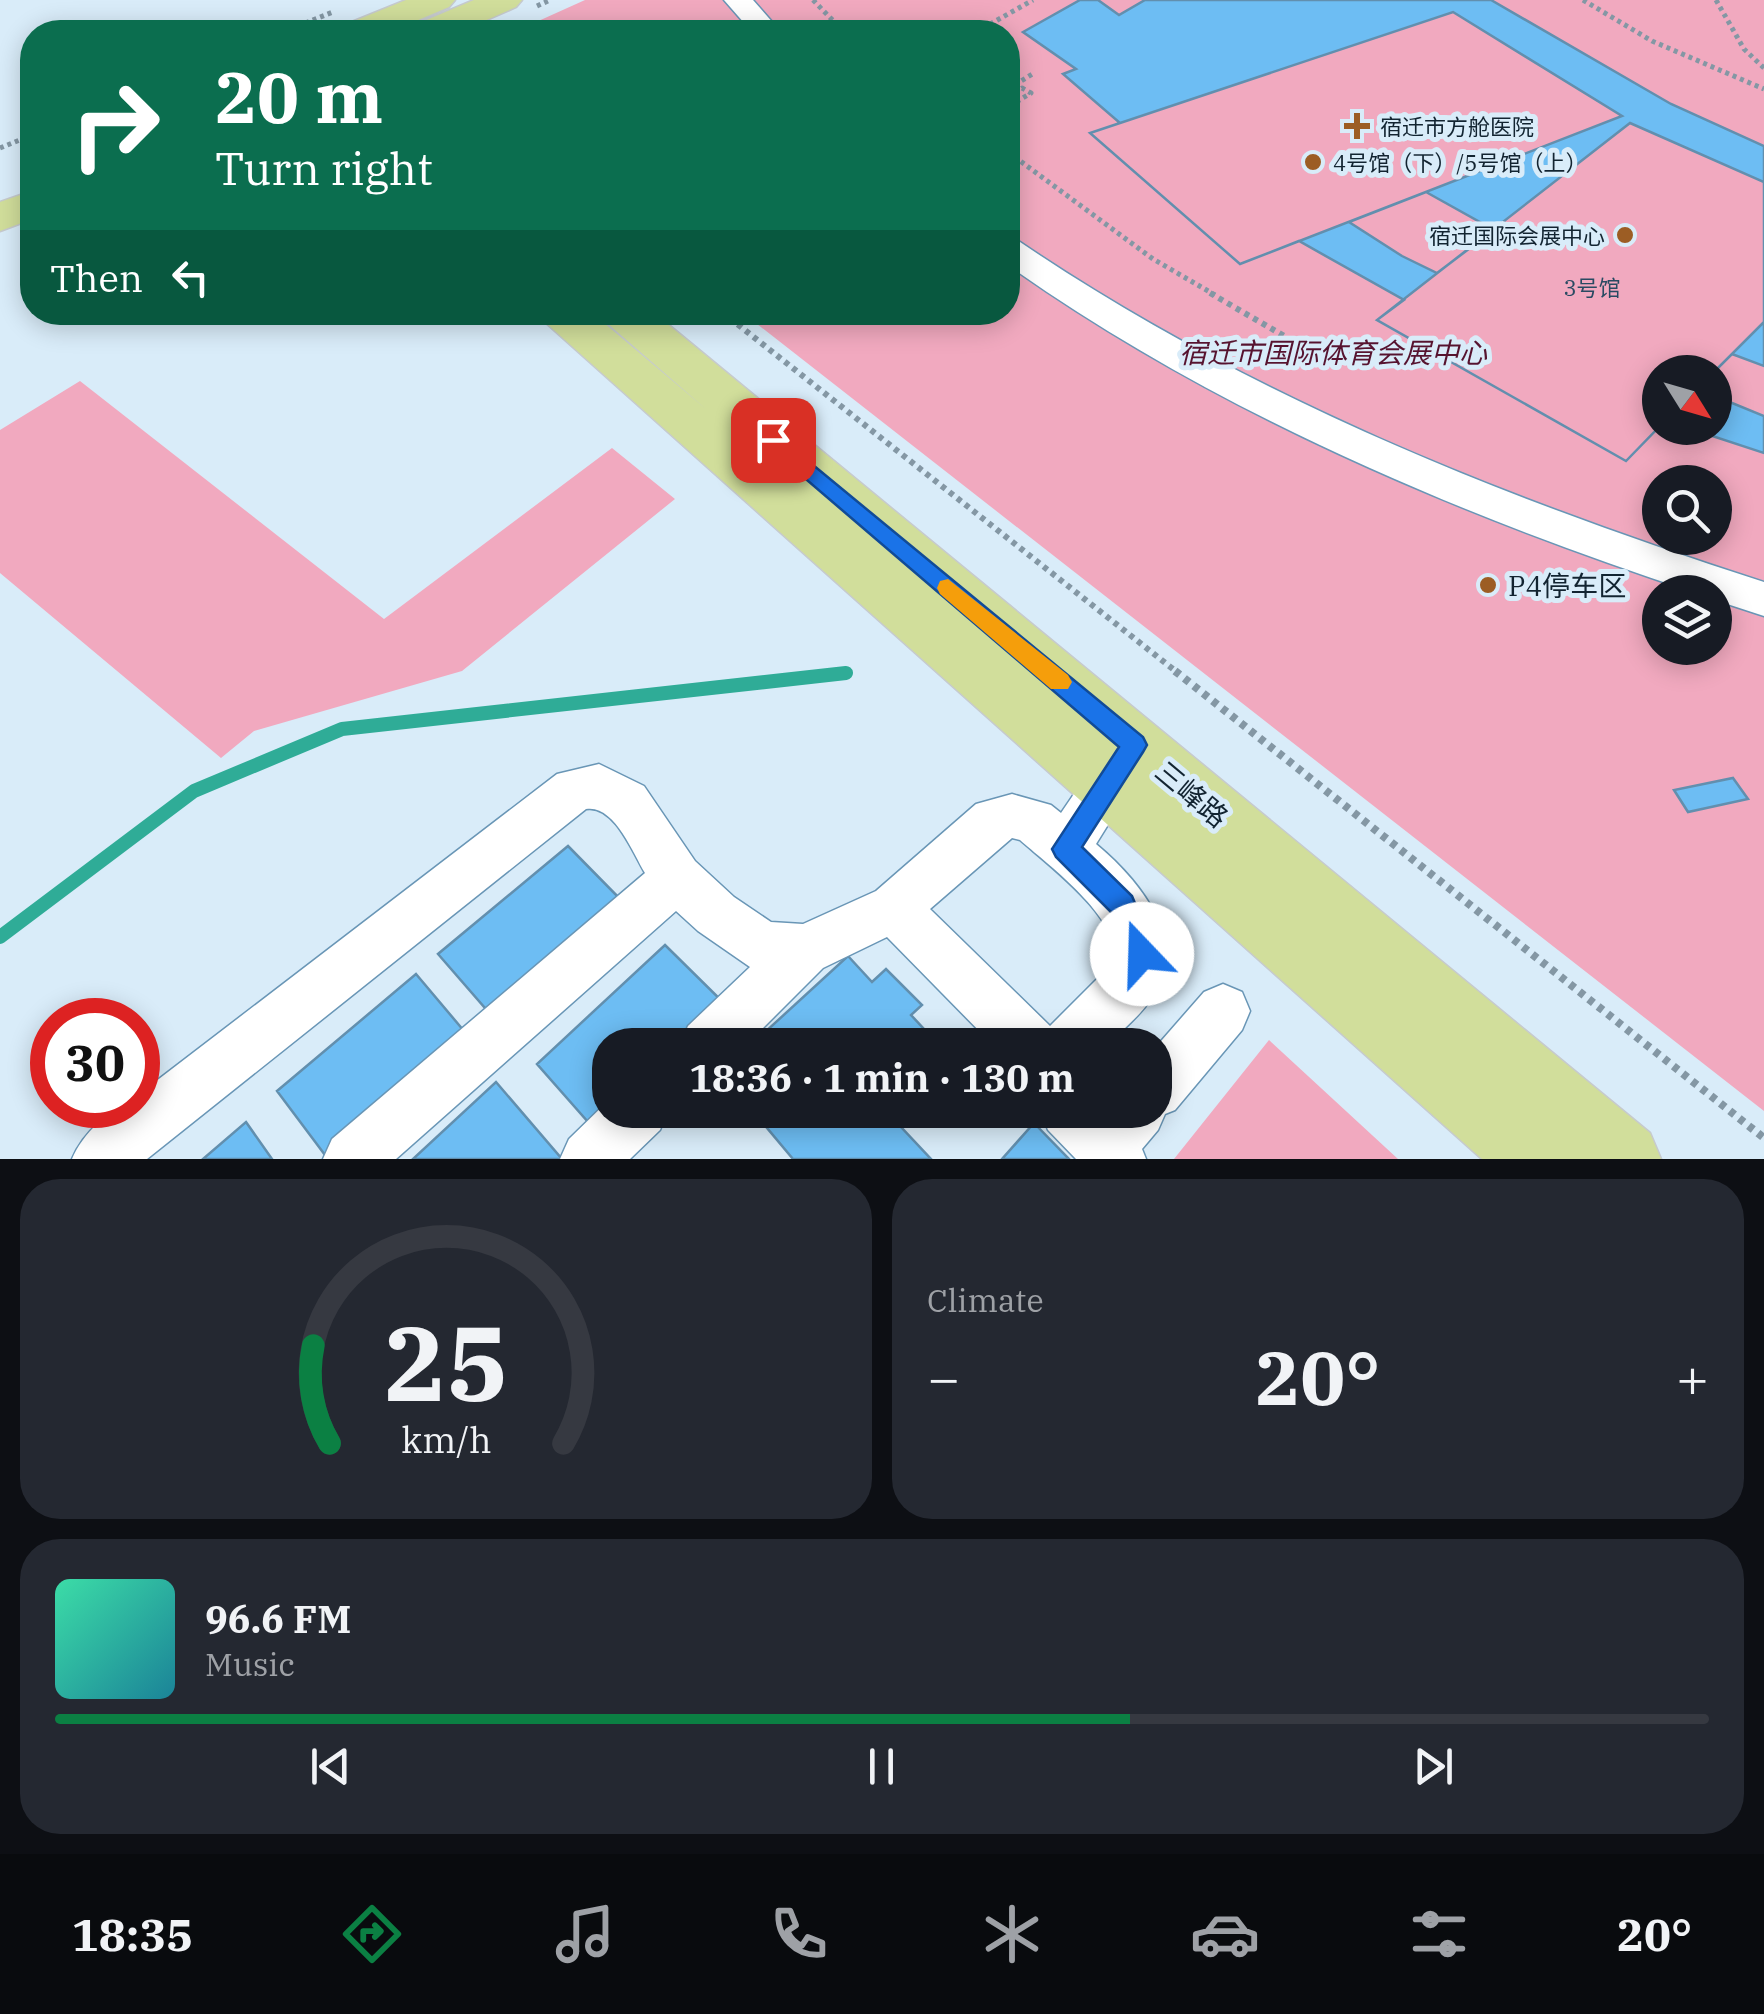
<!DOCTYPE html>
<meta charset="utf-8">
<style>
:root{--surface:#171b24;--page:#242831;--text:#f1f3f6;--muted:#9ea1a6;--line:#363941;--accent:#0b8043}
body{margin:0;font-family:"IBM Plex Serif","Noto Sans SC",serif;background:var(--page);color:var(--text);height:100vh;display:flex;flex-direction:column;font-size:38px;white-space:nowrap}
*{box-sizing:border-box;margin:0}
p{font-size:32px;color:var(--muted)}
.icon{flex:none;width:55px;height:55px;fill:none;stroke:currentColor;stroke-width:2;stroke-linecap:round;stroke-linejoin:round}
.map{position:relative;height:1159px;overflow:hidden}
.side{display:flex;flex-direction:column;gap:20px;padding:20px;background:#0d0f14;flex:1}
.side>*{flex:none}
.banner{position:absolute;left:20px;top:20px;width:1000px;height:305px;border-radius:40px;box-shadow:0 5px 25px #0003;background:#0b6e4f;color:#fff;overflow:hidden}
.needle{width:65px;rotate:127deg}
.fabs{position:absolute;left:1642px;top:355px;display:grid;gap:20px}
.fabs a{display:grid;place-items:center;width:90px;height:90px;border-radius:50%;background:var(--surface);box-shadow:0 5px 25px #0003;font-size:50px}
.speed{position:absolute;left:30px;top:998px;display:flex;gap:20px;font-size:50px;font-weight:700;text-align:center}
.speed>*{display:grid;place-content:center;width:130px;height:130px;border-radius:50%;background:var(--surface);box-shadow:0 5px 25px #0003;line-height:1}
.speed .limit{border:15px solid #d22;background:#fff;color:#111}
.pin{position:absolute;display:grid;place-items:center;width:85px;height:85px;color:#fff;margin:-42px;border-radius:20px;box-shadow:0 5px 15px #0006}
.me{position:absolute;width:110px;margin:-55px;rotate:339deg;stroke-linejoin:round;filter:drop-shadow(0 0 8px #0008)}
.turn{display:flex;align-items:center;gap:35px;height:210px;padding:0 30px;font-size:45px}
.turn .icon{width:130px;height:130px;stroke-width:2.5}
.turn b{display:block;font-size:70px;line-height:85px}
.then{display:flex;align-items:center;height:95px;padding:0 30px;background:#0003;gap:20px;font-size:38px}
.big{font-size:75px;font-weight:800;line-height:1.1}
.side .tile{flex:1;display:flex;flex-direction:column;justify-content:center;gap:15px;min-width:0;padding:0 35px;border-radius:40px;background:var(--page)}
.side .dial{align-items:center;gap:0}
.dial svg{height:260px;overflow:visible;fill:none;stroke:var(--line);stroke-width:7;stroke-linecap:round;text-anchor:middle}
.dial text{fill:var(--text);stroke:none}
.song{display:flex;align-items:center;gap:30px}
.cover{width:120px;height:120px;border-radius:15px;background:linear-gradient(135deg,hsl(160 70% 55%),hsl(190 70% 35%))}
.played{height:10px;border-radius:5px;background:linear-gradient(90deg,var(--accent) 65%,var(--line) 65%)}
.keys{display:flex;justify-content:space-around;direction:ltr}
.heat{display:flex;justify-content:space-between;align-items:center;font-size:55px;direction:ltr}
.side .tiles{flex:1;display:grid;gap:20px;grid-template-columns:1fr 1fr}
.tile:last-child{grid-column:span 2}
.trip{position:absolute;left:592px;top:1028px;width:580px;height:100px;border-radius:40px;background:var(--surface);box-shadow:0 5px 25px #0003;font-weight:800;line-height:100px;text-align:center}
.menu{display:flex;height:160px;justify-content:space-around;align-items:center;background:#090b0e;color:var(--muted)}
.menu .icon{width:70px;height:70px}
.menu .on{color:var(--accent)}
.menu b{font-size:45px;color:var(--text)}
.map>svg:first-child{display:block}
</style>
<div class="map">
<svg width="1764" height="1159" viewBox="0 0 1764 1159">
<rect width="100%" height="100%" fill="#d9ecf9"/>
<path fill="#f1a9bf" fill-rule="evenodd" d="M585 0H1764V1111L743 313 1008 312V32H514ZM1660 372H1715V428H1660ZM1660 482H1715V538H1660ZM1660 592H1715V648H1660Z
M80 381 384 619 612 448 675 499 462 671 254 731 221 758 0 573V430Z
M1269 1040 1398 1159H1174Z"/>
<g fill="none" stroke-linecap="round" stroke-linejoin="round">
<path stroke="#2fac97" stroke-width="14" d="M0 937 194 791 342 729 846 673"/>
</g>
<path fill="#6dbdf3" stroke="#628fae" stroke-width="2.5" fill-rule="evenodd" d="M1080 0H1098L1119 15 1145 0H1491L1671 104 1764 146V366L1732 354 1714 372H1660V426L1626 461 1377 320 1404 300 1299 241 1240 264 1090 133 1120 123 1063 74 1076 69 1023 32ZM1426 192 1494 230 1437 273 1402 256 1349 222Z
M1453 12 1622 116 1240 264 1090 133Z
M1630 123 1764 182V322L1714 372H1660V426L1626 461 1377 320Z
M1715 396 1764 416V453L1688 428H1715Z
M1733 778 1748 799 1688 812 1674 790Z
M568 846 628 907 498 1023 438 954Z
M665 945 732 1011 698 1045H610V1110H632L603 1139 537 1064Z
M848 956 872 982 886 969 922 1005 911 1015 923 1028 905 1045H751Z
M416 974 475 1044 345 1159H328L277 1091Z
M496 1082 562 1159H413Z
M752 1110H885L931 1159H793Z
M246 1122 272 1159H203Z
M1034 1123 1069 1159H1002Z"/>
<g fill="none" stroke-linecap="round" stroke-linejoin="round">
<defs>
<path id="minor" d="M724 0H753L781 32H752Z
M1008 238 1020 242C1247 396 1503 498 1764 582V616L1715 600V592H1693C1454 513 1214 411 1008 265Z
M1123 741 1140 747 1147 762 1096 844C1139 880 1192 943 1151 999 1140 1016 1122 1030 1108 1045H993L887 937 823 968 746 1045H680L688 1026 750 967 698 931 676 911 396 1159H323L332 1139 645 873C633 853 614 804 586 809L147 1159H72C82 1135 110 1105 138 1105V1095L557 774 599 764 644 786 695 861 734 897 771 922 803 924 876 891 976 804 1012 794 1051 805 1061 813 1106 747ZM1012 838 1020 840C1047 864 1126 922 1113 963L1050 1026 930 909Z
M1223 984 1242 992 1250 1011 1242 1030 1175 1110 1165 1114 1158 1130 1142 1149 1146 1159H1076L1048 1130 1040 1110H1155V1048L1204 992Z
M610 1099V1110H668L660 1130 630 1159H560L569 1139Z"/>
<path id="major" d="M406 0H455L449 7 390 32H342L347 24Z
M474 0H522L516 7 459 32H412L417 24Z
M32 191V219L0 231V202Z
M539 312H591L707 410 607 323 600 312H653L1650 1133 1661 1159H1482L546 323Z"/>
</defs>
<use href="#minor" stroke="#6996b6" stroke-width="3"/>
<use href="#major" stroke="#c6cace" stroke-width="3"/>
<path stroke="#8497a4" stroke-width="5" stroke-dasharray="4 4" stroke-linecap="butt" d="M813 0 844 32
M1583 0 1652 41 1764 89
M1716 0 1744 49 1764 68
M537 6 550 0
M283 32 333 12
M976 32 1033 0
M1008 89 1034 73
M1008 97 1022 88 1031 93 1008 107
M0 148 32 135
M1008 152 1153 259 1215 295"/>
<path stroke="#8497a4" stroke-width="6" stroke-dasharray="5 5" stroke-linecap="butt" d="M1210 293 1286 337
M722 312 1178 673"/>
<path stroke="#8497a4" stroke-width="8" stroke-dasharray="6 6" stroke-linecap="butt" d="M1175 671 1764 1138"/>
<use href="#minor" fill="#fff" fill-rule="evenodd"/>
<use href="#major" fill="#d1de9b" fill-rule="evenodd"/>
</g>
<path fill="#1a73e8" stroke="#114b97" stroke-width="2.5" d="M773 432 1143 737 1147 745 1143 752 1082 847 1132 896 1156 954 1152 964 1142 968 1132 964 1112 913 1056 857 1052 849 1119 747 766 445 763 440Z"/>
<path fill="#f59e0b" d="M948 579 1068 675 1072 682 1068 689H1051L940 594 937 588 940 581Z"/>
<g fill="#9c5d24" stroke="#d9ecf9" stroke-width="4">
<path d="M1352 111h10v10h10v10h-10v10h-10v-10h-10v-10h10z"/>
<circle cx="1313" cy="162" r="10"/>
<circle cx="1625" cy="235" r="10"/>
<circle cx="1488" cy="585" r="10"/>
</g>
<g text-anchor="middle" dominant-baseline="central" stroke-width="10" stroke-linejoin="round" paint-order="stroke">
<g font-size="22" fill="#122431" stroke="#d9ecf9" text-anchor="start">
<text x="1380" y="126">宿迁市方舱医院</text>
<text x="1333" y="162">4号馆（下）/5号馆（上）</text>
<text x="1605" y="235" text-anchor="end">宿迁国际会展中心</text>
</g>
<g font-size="22" fill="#294a62">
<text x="1592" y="287">3号馆</text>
</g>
<g font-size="28" font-style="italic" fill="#56132f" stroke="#d9ecf9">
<text x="1333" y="352">宿迁市国际体育会展中心</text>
</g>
<g font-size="28" fill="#122431" stroke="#d9ecf9" text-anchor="start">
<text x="1508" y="585">P4停车区</text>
</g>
<g font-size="28" fill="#122431" stroke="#d9ecf9">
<text transform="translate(1192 794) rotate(40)">三峰路</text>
</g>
</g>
</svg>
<div class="fabs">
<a><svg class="needle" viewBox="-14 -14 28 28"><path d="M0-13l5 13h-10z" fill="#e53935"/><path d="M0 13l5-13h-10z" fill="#9ea1a6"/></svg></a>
<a><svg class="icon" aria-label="search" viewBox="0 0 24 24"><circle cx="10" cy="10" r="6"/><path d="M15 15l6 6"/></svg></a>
<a><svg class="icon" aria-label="layers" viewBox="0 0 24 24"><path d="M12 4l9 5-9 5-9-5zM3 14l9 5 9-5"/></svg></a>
</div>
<div class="speed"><div class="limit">30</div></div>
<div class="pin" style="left:773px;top:440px;background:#d93025"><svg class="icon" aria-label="arrive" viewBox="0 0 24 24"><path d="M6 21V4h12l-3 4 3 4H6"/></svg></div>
<svg class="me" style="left:1142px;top:954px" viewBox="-20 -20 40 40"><circle r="19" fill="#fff"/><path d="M0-13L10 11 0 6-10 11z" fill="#1a73e8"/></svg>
<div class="trip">18:36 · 1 min · 130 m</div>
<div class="banner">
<div class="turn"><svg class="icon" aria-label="right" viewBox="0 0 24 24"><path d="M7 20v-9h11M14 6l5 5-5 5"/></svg><div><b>20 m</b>Turn right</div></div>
<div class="then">Then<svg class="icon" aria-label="left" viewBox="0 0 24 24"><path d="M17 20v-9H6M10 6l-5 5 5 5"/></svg></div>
</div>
</div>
<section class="side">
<div class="tiles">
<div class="tile dial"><svg viewBox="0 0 100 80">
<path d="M14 69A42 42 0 1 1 86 69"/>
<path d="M14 69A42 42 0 0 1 9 39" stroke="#0b8043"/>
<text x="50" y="56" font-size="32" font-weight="700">25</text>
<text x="50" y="72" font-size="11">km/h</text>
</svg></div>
<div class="tile"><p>Climate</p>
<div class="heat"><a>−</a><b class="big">20°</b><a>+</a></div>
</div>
<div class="tile">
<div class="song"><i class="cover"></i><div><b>96.6 FM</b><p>Music</p></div></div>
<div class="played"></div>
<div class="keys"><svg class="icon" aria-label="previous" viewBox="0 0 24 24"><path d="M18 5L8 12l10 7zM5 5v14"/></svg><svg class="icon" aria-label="pause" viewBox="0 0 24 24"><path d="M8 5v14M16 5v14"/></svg><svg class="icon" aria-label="next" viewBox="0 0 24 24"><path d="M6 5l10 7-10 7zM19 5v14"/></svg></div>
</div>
</div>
</section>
<nav class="menu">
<b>18:35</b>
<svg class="icon on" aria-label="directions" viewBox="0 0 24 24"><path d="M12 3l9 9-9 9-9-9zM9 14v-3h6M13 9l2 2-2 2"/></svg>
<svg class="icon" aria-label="music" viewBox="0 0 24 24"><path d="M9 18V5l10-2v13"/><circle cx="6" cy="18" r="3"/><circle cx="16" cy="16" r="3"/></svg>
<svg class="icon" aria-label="phone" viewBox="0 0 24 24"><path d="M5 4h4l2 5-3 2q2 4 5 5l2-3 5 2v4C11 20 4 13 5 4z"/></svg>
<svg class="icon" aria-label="climate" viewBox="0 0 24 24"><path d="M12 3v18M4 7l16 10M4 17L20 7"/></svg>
<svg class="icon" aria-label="car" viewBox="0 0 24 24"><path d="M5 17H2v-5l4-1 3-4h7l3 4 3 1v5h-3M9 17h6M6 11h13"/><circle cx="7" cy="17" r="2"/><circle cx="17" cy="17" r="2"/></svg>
<svg class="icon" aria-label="filters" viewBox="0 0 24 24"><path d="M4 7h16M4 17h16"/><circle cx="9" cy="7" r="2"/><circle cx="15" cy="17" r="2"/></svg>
<b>20°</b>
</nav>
